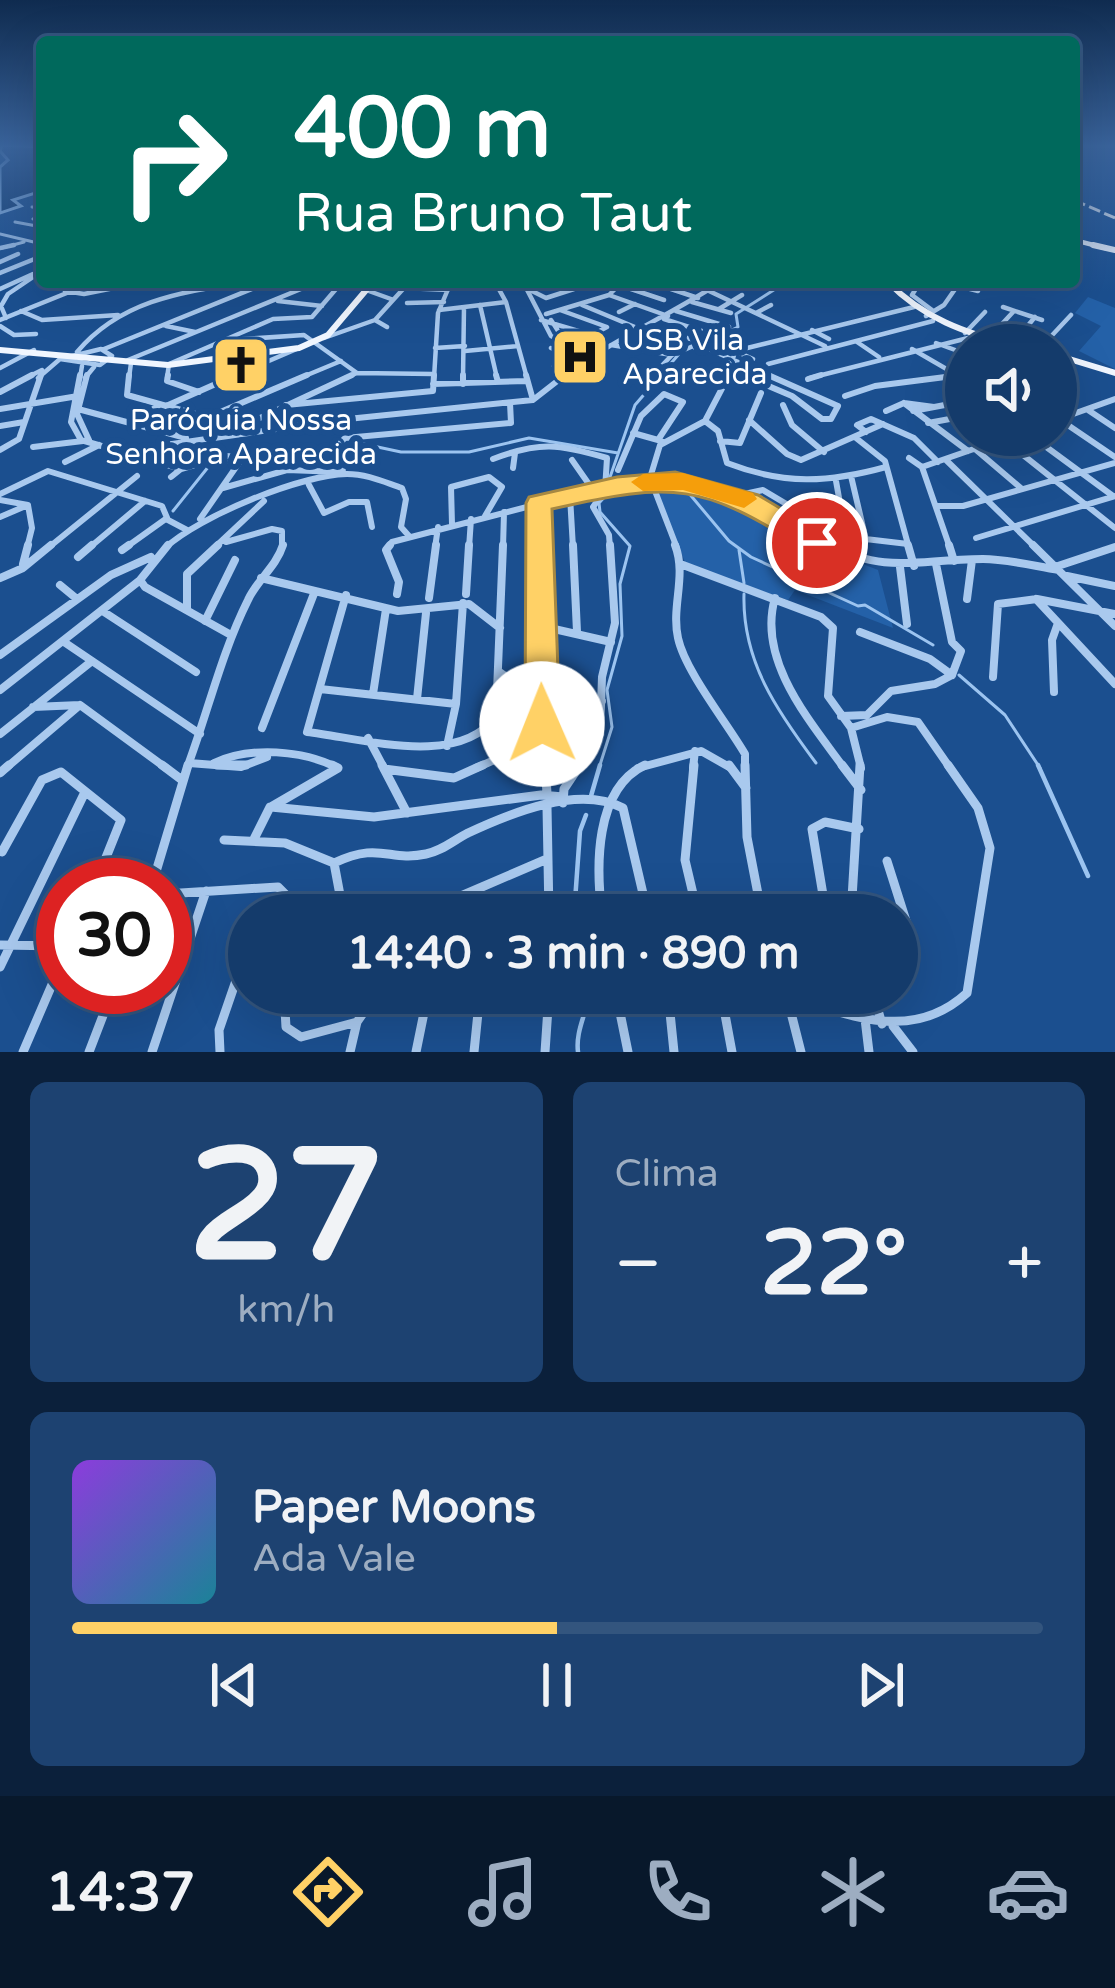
<!DOCTYPE html>
<html lang="pt">
<meta charset="utf-8">
<style>
:root{--surface:#143b6b;--page:#1d4271;--text:#f1f3f6;--muted:#9dadc1;--line:#33557e;--accent:#ffd166}
body{margin:0;font-family:"Varela Round",sans-serif;background:var(--page);color:var(--text);height:100vh;display:flex;flex-direction:column;font-size:45px;white-space:nowrap}
*{box-sizing:border-box;margin:0}
p{font-size:39px;color:var(--muted)}
.icon{flex:none;width:66px;height:66px;fill:none;stroke:currentColor;stroke-width:2;stroke-linecap:round;stroke-linejoin:round}
.map{position:relative;height:1052px;overflow:hidden}
.details{display:flex;flex-direction:column;gap:30px;padding:30px;background:#0b203b;flex:1}
.details>*{flex:none}
.banner{position:absolute;left:36px;top:36px;width:1044px;height:252px;border-radius:12px;box-shadow:0 12px 48px #0002,0 0 0 3px var(--line);background:#00695c;color:#fff;overflow:hidden}
.buttons{position:absolute;left:945px;top:324px;display:grid;gap:24px}
.buttons a{display:grid;place-items:center;width:132px;height:132px;border-radius:50%;background:var(--surface);box-shadow:0 12px 48px #0002,0 0 0 3px var(--line);font-size:60px}
.speed{position:absolute;left:36px;top:858px;display:flex;gap:24px;font-size:60px;font-weight:700;text-align:center}
.speed>*{display:grid;place-content:center;width:156px;height:156px;border-radius:50%;background:var(--surface);box-shadow:0 12px 48px #0002,0 0 0 3px var(--line);line-height:1}
.speed .limit{border:18px solid #d22;background:#fff;color:#111}
.pin{position:absolute;display:grid;place-items:center;width:102px;height:102px;color:#fff;margin:-51px;border:6px solid #fff;border-radius:50%;box-shadow:0 3px 12px #0007}
.me{position:absolute;width:132px;margin:-66px;rotate:359deg;stroke-linejoin:round;filter:drop-shadow(0 0 9px #0008)}
.turn{display:flex;align-items:center;gap:42px;height:252px;padding:0 60px;font-size:54px}
.turn .icon{width:156px;height:156px;stroke-width:2.5}
.turn b{display:block;font-size:84px;line-height:102px}
.big{font-size:90px;font-weight:800;line-height:1.1}
.details .tile{flex:1;display:flex;flex-direction:column;justify-content:center;gap:18px;min-width:0;padding:0 42px;border-radius:18px;background:var(--page)}
.details .dial{align-items:center;gap:0}
.dial b{font-size:156px;line-height:1}
.song{display:flex;align-items:center;gap:36px}
.cover{width:144px;height:144px;border-radius:18px;background:linear-gradient(135deg,hsl(270 70% 55%),hsl(190 70% 35%))}
.played{height:12px;border-radius:6px;background:linear-gradient(90deg,var(--accent) 50%,var(--line) 50%)}
.keys{display:flex;justify-content:space-around;direction:ltr}
.heat{display:flex;justify-content:space-between;align-items:center;font-size:66px;direction:ltr}
.details .tiles{flex:1;display:grid;gap:30px;grid-template-columns:1fr 1fr}
.tile:last-child{grid-column:span 2}
.trip{position:absolute;left:228px;top:894px;width:690px;height:120px;border-radius:60px;background:var(--surface);box-shadow:0 12px 48px #0002,0 0 0 3px var(--line);font-weight:800;line-height:120px;text-align:center}
.tab-bar{display:flex;height:192px;justify-content:space-around;align-items:center;background:#08182b;color:var(--muted)}
.tab-bar .icon{width:84px;height:84px}
.tab-bar .selected{color:var(--accent)}
.tab-bar b{font-size:54px;color:var(--text)}
.map>svg:first-child{display:block}
</style>
<div class="map">
<svg width="1115" height="1052" viewBox="0 0 1115 1052">
<rect width="100%" height="100%" fill="#1b4f8f"/>
<path fill="#2461a8" d="M1088 297 1115 308V369L1079 351 1101 326 1075 313Z
M677 484 746 503 817 546 878 570 893 628 795 590 788 600 692 567 685 562 654 485Z"/>
<path fill="#123a6d" stroke="#9cc4f0" stroke-width="3" d="M2 145 42 147V191L13 200 21 206 0 213V167L8 160 0 151Z"/>
<g fill="none" stroke-linecap="round" stroke-linejoin="round">
<path stroke="#9cc4f0" stroke-width="3" d="M694 348 738 327 736 314 780 286 815 282
M245 460 303 457 359 443 401 452H469L529 438 618 453
M609 480 635 405 679 354
M682 485 729 541 751 557 858 606 865 605 933 645
M173 511 209 466 236 460
M739 550 744 583
M744 594C742 661 777 711 816 763
M959 675 1005 715 1040 768
M599 768 612 727 607 690 622 636 620 584 630 546 600 512 599 503 610 491"/>
<path stroke="#9cc4f0" stroke-width="4.5" d="M1038 765 1088 876
M591 796 600 765
M574 915 580 831 586 815
M578 1052C575 1028 590 1009 587 993"/>
<path stroke="#a9c9ee" stroke-width="3" d="M32 207 42 208
M33 219 42 213
M15 222 42 227
M0 234 42 244
M2 248 24 242"/>
<path stroke="#a9c9ee" stroke-width="4.5" d="M0 248 14 245
M0 262 18 254
M0 273 42 256
M70 282 65 291 84 294 144 282
M495 282 506 302 527 378
M523 282 551 336 590 356
M554 282 574 289
M579 282 595 287 603 282
M610 282 664 300
M650 282 698 298
M698 282 714 287
M943 282 978 291
M526 288 546 298 574 289
M0 289 33 274
M366 290 391 299
M709 291 825 346
M609 295 668 316
M912 295 932 310
M912 295 920 282
M278 301 322 306
M692 302 731 313
M407 303 444 302
M480 305 497 378
M582 305 642 330
M1003 307 1042 320
M719 309 742 295
M439 310 506 302
M21 311 42 320 118 315
M676 311 729 327
M619 312 635 304
M756 313 771 305
M546 314 609 295 622 282
M926 316 944 305 960 282
M6 318 1 306 8 294 42 271
M0 320 94 282
M375 320 387 327
M541 320 592 335 607 327 560 310
M551 320 562 337 595 353
M0 326 14 335 36 334
M166 326 195 332
M647 328 699 341
M812 330 829 339
M965 333 985 312
M324 338 375 320 404 288 448 290
M988 339 1014 311
M230 340 304 335 357 373
M857 342 879 357
M936 343 966 354
M611 345 672 355
M1012 345 1035 317
M1043 345 1071 315
M435 348 465 346
M551 348 583 363
M648 348 662 341
M706 348 775 378
M101 349 112 356 100 365 60 359Z
M104 349 269 282
M912 349 962 378
M465 351 518 346
M735 351 753 359
M77 352C121 300 182 292 246 282
M222 359 219 372 227 378
M128 360 313 284
M768 364 933 321
M554 366 571 373
M0 368 34 350
M1056 368 1072 361
M730 370 750 378
M26 378 42 370
M38 378 60 359
M80 378 82 366
M85 378 94 367
M129 378 131 363
M167 378 169 364 273 319 312 317 342 282
M229 378 299 348
M300 378 341 361
M345 378 357 373 433 374
M434 378 438 313 451 282
M463 378 464 307
M561 378C611 341 668 316 721 282
M650 378 672 355 717 336 664 319
M728 378 735 351 914 307
M810 378 972 337
M947 378 966 374"/>
<path stroke="#a9c9ee" stroke-width="6" d="M80 375 71 422 81 440 181 469 225 456 243 457 200 519
M87 375 77 414 89 440
M129 375 127 395 235 425
M168 375 167 381 199 392
M223 375 228 379
M496 375 498 382
M526 375 533 400
M743 375 792 396 822 419H831L838 406 768 375
M957 375 966 381
M808 379 821 375
M433 384 527 381
M463 384V375
M644 385 653 375
M0 392 32 375
M845 396 875 386 961 375
M904 403 968 451
M1056 404 1072 414
M286 405 433 391 434 375
M783 405 792 425 824 452
M166 406 236 375
M0 409 78 396
M78 409 186 438
M1088 410 1115 428
M886 411 904 403 934 407
M913 411 966 401
M211 416 307 375
M1056 417 1115 457
M1062 418 1115 399
M749 420 787 454 801 460 883 424
M705 421 718 431 727 463C784 485 828 483 886 467
M134 423 159 405
M928 423 966 416
M247 424 352 375
M0 426 24 422
M866 432 857 425 871 419 914 438 938 462
M633 433 658 440
M1030 435 1113 496
M856 438 885 461 909 548
M1003 439 1115 528
M720 441 740 443 761 393
M33 447 83 441
M975 449 1022 489
M0 450 19 439 41 375
M124 451 338 420 533 400 565 375
M909 458 922 467
M493 459C540 441 559 444 607 458L605 490 593 507 609 535 610 548
M572 460 593 490
M946 460 1036 548
M65 462 99 445
M922 467 950 548
M922 467 1014 435
M513 468 515 453
M618 470 641 416 664 394 683 402 658 440 663 442
M343 474 341 442 345 438 511 423 510 403
M851 476 866 540
M171 477 181 469
M836 481 846 537
M309 485 324 513 349 502H367L372 527
M223 488 287 470 340 472
M0 494 48 471 162 506 168 520 187 530
M570 496 573 548
M735 496 763 490 840 536 908 544
M0 500 28 505
M539 503V548
M936 506H963L1115 463
M0 517 28 505
M452 524 451 487 489 477 502 487 485 516
M976 538 1115 496
M226 542 272 529 282 531V548
M27 548 32 528 28 505
M48 548 137 476
M89 548 145 501
M125 548 167 518
M165 548C200 516 300 475 347 474 367 474 384 482 402 488L406 499 401 527 409 536
M214 548 264 501
M387 548 392 542 600 488 675 480 749 501 830 548
M435 548 438 527
M469 548 471 519
M503 548 504 512
M677 548 650 478 660 445 705 421 729 375"/>
<path stroke="#a9c9ee" stroke-width="8" d="M390 545 386 550 399 582 397 594
M539 545 545 768
M573 545 577 632
M675 545C687 576 671 606 678 638 685 671 727 723 745 754V768
M822 545C896 574 909 560 983 559 1007 559 1034 566 1059 570
M908 545 914 566
M949 545 954 561
M1033 545 1115 626
M122 550 129 545
M78 557 92 545
M23 564 28 545
M936 564 952 642 961 651 952 675
M683 565 821 617 833 628 828 696 851 728 861 768
M900 567 907 624
M1055 567 1115 547
M1067 576 1115 586
M0 578 23 568 51 545
M261 578 398 611 469 604 500 628
M60 585 77 599
M145 587 140 580 168 545
M145 587 231 635
M466 594 469 545
M346 595 307 732C361 738 459 769 496 716L503 545
M429 598 436 545
M775 598C757 660 809 720 844 768
M967 599 972 560
M1036 599 1115 684
M187 610V574L218 545
M104 612 196 672
M205 621 235 560
M541 626 611 642
M860 632 930 659 952 675
M64 642 200 734
M0 655 111 575 151 557
M498 671 541 701H602
M993 677 998 604 1037 599 1115 614
M320 689 456 704
M0 690 139 581
M1054 692 1052 640 1058 623
M373 694 386 609
M417 699 426 613
M33 707 80 705 166 768
M841 716 867 715 891 691 935 684 952 675
M262 728 315 591
M851 728 887 717 918 722 950 768
M0 734 92 661
M368 738 384 768
M447 746 456 704 463 603
M189 763 241 767 267 757
M214 763C250 746 303 750 338 768
M6 768 80 705
M187 768C208 712 221 654 248 600 257 580 276 567 283 545
M476 768 538 741 598 740
M578 768 600 734 602 677 615 623 610 545
M638 768 701 751 731 768
M693 768 695 751"/>
<path stroke="#a9c9ee" stroke-width="9" d="M162 765 182 780
M217 765H246
M332 765 338 768 271 807 374 817 541 795 563 797
M382 765 407 813
M545 765 547 793
M694 765 685 860 698 915
M729 765 746 788
M745 765 747 837 762 915
M842 765 861 790
M384 769 454 778 483 765
M0 773 9 765
M563 803 564 789 580 765
M547 807 549 915
M224 840 285 843 334 863 340 895 336 915
M253 841 270 807
M2 852 42 780 61 772 121 820 95 885
M887 861 908 927 906 938 897 944
M334 863C381 841 388 862 426 854 442 851 454 840 468 833 511 813 578 785 623 808L648 915
M152 885 188 765
M165 894 278 887 287 896 282 915
M447 902 547 859
M339 908 416 896 447 902 450 915
M849 911 824 901 812 829 825 822 859 829
M602 915C596 868 594 789 645 765
M851 915 860 765
M0 945 63 946
M165 948 187 949
M0 967 85 792
M284 993 286 1027 301 1037 357 1022 377 993
M616 993 628 1052
M668 993 674 1052
M721 993 732 1052
M873 993 882 1024
M787 997C850 1014 911 1044 967 993L990 848 978 808 948 765
M787 997 801 1052
M865 1019 869 1052
M893 1026 913 1052
M23 1052 63 959
M89 1052 114 987
M152 1052 206 891
M220 1052 219 1030 249 943
M350 1052 357 1022
M416 1052 428 993
M474 1052 480 993
M545 1052 549 993"/>
<path stroke="#f0f6ff" stroke-width="4.5" d="M1074 240 1105 248"/>
<path stroke="#f0f6ff" stroke-width="6" d="M1093 245 1115 250
M888 282C923 318 965 333 1013 345
M0 350 168 365 299 348 328 335 373 282
M1056 355 1115 373"/>
<path stroke="#fff" stroke-width="3" stroke-dasharray="12 4.5" stroke-linecap="butt" d="M1074 200 1115 218"/>
</g>
<linearGradient id="sky" x2="0" y2="1"><stop stop-color="#0f2b4f"/><stop offset="0.5" stop-color="#39639b"/><stop offset="1" stop-color="#39639b" stop-opacity="0"/></linearGradient>
<rect width="1115" height="292" fill="url(#sky)"/>
<path fill="#ffd166" stroke="#a68842" stroke-width="3" d="M675 472 758 495 827 536 831 543 817 553 807 550C701 483 675 481 552 509L560 724 555 735 542 739 530 735 525 724 526 503 529 497 617 477Z"/>
<path fill="#f59e0b" d="M683 473 753 493 757 499 744 508 683 490 643 491 631 482 643 474Z"/>
<defs>
<symbol id="hospital-square" viewBox="-11 -11 22 22"><rect x="-9" y="-9" width="18" height="18" rx="4" fill="#ffd166" stroke="#1b4f8f"/><path d="M-5-5h3v3.5h4V-5h3V5h-3V1.5h-4V5h-3Z" fill="#111"/></symbol>
<symbol id="church-square" viewBox="-11 -11 22 22"><rect x="-9" y="-9" width="18" height="18" rx="4" fill="#ffd166" stroke="#1b4f8f"/><path d="M-1.2-6h2.4v3.5h3.3v2.4h-3.3V6h-2.4V-.1h-3.3v-2.4h3.3Z" fill="#111"/></symbol>
</defs>
<g fill-rule="evenodd">
<use href="#hospital-square" x="547" y="324" width="66" height="66"/>
<use href="#church-square" x="208" y="332" width="66" height="66"/>
</g>
<g text-anchor="middle" dominant-baseline="central" stroke-width="12" stroke-linejoin="round" paint-order="stroke">
<g font-size="30" fill="#fff" stroke="#1b4f8f" text-anchor="start">
<text x="622" y="340">USB Vila<tspan x="622" dy="34">Aparecida</tspan></text>
<text x="241" y="420" text-anchor="middle">Paróquia Nossa<tspan x="241" dy="34">Senhora Aparecida</tspan></text>
</g>
</g>
</svg>
<div class="buttons">
<a><svg class="icon" aria-label="sound" viewBox="0 0 24 24"><path d="M4 9h4l5-4v14l-5-4H4zM17 9q2 3 0 6"/></svg></a>
</div>
<div class="speed"><div class="limit">30</div></div>
<div class="pin" style="left:817px;top:543px;background:#d93025"><svg class="icon" aria-label="arrive" viewBox="0 0 24 24"><path d="M6 21V4h12l-3 4 3 4H6"/></svg></div>
<svg class="me" style="left:542px;top:724px" viewBox="-20 -20 40 40"><circle r="19" fill="#fff"/><path d="M0-13L10 11 0 6-10 11z" fill="#ffd166"/></svg>
<div class="trip">14:40 · 3 min · 890 m</div>
<div class="banner">
<div class="turn"><svg class="icon" aria-label="right" viewBox="0 0 24 24"><path d="M7 20v-9h11M14 6l5 5-5 5"/></svg><div><b>400 m</b>Rua Bruno Taut</div></div>
</div>
</div>
<section class="details">
<div class="tiles">
<div class="tile dial"><b>27</b><p>km/h</p></div>
<div class="tile"><p>Clima</p>
<div class="heat"><a>−</a><b class="big">22°</b><a>+</a></div>
</div>
<div class="tile">
<div class="song"><i class="cover"></i><div><b>Paper Moons</b><p>Ada Vale</p></div></div>
<div class="played"></div>
<div class="keys"><svg class="icon" aria-label="previous" viewBox="0 0 24 24"><path d="M18 5L8 12l10 7zM5 5v14"/></svg><svg class="icon" aria-label="pause" viewBox="0 0 24 24"><path d="M8 5v14M16 5v14"/></svg><svg class="icon" aria-label="next" viewBox="0 0 24 24"><path d="M6 5l10 7-10 7zM19 5v14"/></svg></div>
</div>
</div>
</section>
<nav class="tab-bar">
<b>14:37</b>
<svg class="icon selected" aria-label="directions" viewBox="0 0 24 24"><path d="M12 3l9 9-9 9-9-9zM9 14v-3h6M13 9l2 2-2 2"/></svg>
<svg class="icon" aria-label="music" viewBox="0 0 24 24"><path d="M9 18V5l10-2v13"/><circle cx="6" cy="18" r="3"/><circle cx="16" cy="16" r="3"/></svg>
<svg class="icon" aria-label="phone" viewBox="0 0 24 24"><path d="M5 4h4l2 5-3 2q2 4 5 5l2-3 5 2v4C11 20 4 13 5 4z"/></svg>
<svg class="icon" aria-label="climate" viewBox="0 0 24 24"><path d="M12 3v18M4 7l16 10M4 17L20 7"/></svg>
<svg class="icon" aria-label="car" viewBox="0 0 24 24"><path d="M5 17H2v-5l4-1 3-4h7l3 4 3 1v5h-3M9 17h6M6 11h13"/><circle cx="7" cy="17" r="2"/><circle cx="17" cy="17" r="2"/></svg>
</nav>
